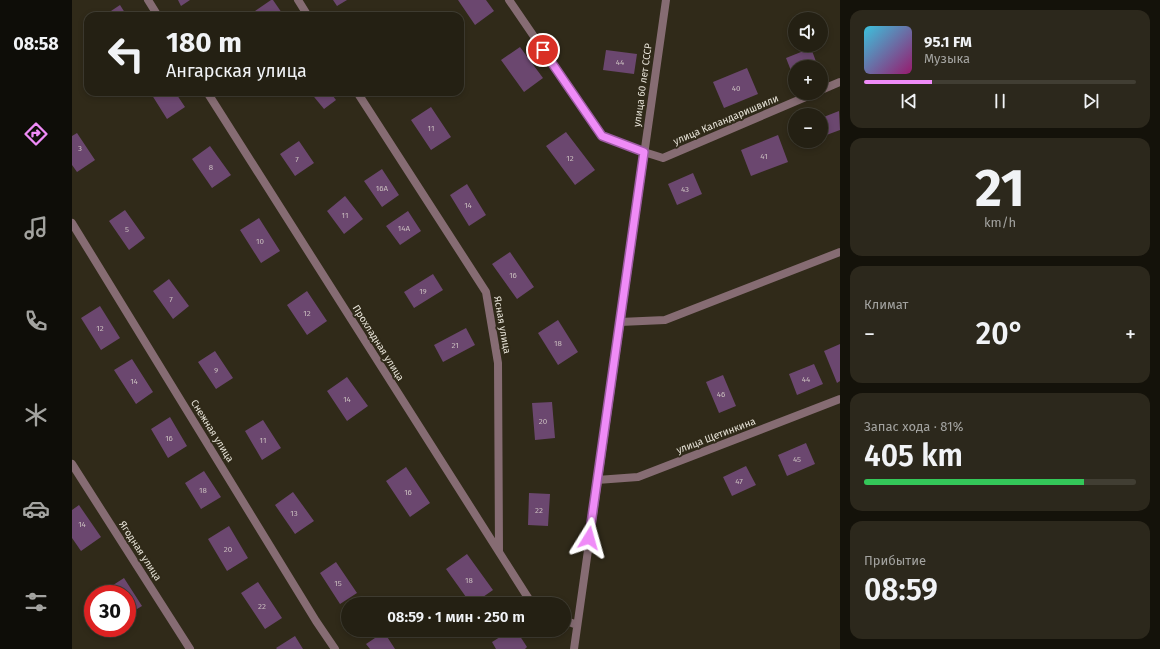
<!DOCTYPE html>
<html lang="ru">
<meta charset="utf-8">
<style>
:root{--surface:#242013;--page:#2c281c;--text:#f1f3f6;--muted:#a3a3a0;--line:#413e33;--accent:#ef8bf7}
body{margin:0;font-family:"Fira Sans",sans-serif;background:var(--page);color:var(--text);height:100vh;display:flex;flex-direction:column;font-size:15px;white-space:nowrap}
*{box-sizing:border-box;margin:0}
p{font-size:13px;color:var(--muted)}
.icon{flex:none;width:22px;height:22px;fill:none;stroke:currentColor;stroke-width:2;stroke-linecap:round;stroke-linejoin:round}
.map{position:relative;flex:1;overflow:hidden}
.panel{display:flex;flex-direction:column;gap:10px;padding:10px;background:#14120a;width:320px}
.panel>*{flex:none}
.banner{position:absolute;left:12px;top:12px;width:380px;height:84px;border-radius:12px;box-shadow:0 2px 6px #0003,0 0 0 1px var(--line);background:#242013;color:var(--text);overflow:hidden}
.buttons{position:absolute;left:716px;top:12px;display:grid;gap:8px}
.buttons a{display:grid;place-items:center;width:40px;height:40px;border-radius:50%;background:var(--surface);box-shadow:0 2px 6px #0003,0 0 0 1px var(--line);font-size:20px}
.speed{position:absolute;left:12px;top:585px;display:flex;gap:8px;font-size:20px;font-weight:700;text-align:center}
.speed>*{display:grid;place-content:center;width:52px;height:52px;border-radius:50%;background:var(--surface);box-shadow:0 2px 6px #0003,0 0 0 1px var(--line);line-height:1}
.speed .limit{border:6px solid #d22;background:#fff;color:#111}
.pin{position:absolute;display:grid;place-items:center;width:34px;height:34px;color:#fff;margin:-17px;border:2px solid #fff;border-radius:50%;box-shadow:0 1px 4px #0007}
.me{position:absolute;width:44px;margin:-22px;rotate:8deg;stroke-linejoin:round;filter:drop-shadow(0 0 3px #0008)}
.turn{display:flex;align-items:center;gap:14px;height:84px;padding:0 16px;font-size:18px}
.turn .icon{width:52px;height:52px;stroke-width:2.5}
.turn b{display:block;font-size:28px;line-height:34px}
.big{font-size:30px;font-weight:600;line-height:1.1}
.panel .card{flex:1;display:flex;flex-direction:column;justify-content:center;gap:6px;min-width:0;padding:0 14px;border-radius:12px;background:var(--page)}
.panel .dial{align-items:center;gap:0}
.dial b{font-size:52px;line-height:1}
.song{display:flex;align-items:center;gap:12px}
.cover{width:48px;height:48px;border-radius:6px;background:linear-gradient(135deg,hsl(190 70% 55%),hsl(320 70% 35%))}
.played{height:4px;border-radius:2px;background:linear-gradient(90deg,var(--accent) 25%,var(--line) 25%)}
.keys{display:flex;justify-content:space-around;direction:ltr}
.heat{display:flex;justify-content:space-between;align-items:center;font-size:22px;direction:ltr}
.charge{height:6px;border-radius:3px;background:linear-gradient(90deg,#34c759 81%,var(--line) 0)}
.trip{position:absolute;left:269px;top:597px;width:230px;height:40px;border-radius:20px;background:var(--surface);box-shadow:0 2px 6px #0003,0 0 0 1px var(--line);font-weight:600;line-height:40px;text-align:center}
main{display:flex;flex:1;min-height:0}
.tab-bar{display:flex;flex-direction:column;width:72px;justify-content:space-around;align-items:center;background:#0e0d08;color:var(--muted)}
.tab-bar .icon{width:28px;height:28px}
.tab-bar .current{color:var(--accent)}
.tab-bar b{font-size:18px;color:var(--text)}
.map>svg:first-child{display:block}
</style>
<main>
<nav class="tab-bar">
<b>08:58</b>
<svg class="icon current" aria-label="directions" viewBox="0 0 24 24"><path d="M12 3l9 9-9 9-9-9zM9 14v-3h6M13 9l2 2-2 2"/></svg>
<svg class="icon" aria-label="music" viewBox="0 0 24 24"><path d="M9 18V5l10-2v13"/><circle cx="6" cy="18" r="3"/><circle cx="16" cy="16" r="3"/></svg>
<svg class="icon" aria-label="phone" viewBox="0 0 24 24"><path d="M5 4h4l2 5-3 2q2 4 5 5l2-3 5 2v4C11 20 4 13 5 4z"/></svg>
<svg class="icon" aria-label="climate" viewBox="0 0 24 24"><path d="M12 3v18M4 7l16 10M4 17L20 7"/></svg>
<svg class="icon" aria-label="car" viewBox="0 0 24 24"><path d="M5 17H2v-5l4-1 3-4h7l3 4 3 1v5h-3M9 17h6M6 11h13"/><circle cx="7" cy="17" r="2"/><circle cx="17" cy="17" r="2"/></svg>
<svg class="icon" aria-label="filters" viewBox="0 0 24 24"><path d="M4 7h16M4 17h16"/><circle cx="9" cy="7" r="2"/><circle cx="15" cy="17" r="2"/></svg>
</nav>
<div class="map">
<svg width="768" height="649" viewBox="0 0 768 649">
<rect width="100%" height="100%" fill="#302a19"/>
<path fill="#6b476f" d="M106 0H118L109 6Z
M199 0H201L212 16H187L183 11Z
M261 0H275L265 6Z
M386 0H414L422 11 403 25Z
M48 5 55 16H37L36 13Z
M448 47 471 78 452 92 429 60Z
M739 48 746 67H723V81L714 58Z
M534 50 565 54 562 74 531 70Z
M675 68 686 94 652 108 641 82Z
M78 92H103L113 107 95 119Z
M238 92H258L264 100 252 109Z
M359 107 379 137 359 150 339 120Z
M767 111 768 130 749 137V118Z
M494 132 523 170 503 185 474 146Z
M5 133 23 160 5 172 0 165V136Z
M706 135 716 162 679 176 669 150Z
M227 141 242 163 223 176 208 154Z
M138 146 159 175 140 188 120 159Z
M310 169 327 195 310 207 292 181Z
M621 173 630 194 605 205 596 184Z
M395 184 414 215 397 226 378 195Z
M273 196 291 219 272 234 255 211Z
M53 210 73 238 57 250 37 221Z
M336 211 349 231 328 245 314 226Z
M187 218 208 251 189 263 168 230Z
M438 252 462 287 445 299 420 264Z
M361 274 371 290 342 308 332 292Z
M97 279 117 306 101 319 81 291Z
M235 291 255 321 235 335 215 305Z
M28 306 48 338 29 350 9 318Z
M486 320 506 352 486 365 466 333Z
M394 328 403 345 371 362 362 345Z
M768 344V381L765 383 752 351Z
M143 351 161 378 144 389 126 362Z
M60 359 81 392 64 404 42 370Z
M742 364 751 384 725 395 717 374Z
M651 375 664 406 647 413 634 382Z
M275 377 296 406 275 421 255 391Z
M480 402 483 438 463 440 460 403Z
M98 417 115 446 96 458 79 429Z
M191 420 209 448 190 460 173 431Z
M734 443 743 464 715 476 706 455Z
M674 466 684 485 660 496 651 477Z
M334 467 358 503 338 517 314 481Z
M132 471 149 497 129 509 113 483Z
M221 492 242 521 223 534 203 505Z
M457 493 478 494 476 526 456 525Z
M7 505 29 537 9 551 0 538V510Z
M157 526 176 558 155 571 136 539Z
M395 554 421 590 401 604H399L374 569Z
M264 562 285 593 268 604 248 573Z
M52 578 70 606 55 615V594H39L35 589Z
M186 582 210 618 193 629 169 593Z
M439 630H444L455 647 453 649H424L420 642Z
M312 632 323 649H298L294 644Z
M223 636 231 649H205L204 648Z"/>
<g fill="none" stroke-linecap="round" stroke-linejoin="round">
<path stroke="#866c73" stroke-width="8" d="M76 0 86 16
M226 0 236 16
M437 0 530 136 572 152 591 158 743 93
M749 90 768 82
M135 92 460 604
M285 92 414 292 426 363 427 551
M0 223 244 621 263 649
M548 322 593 320 768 252
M0 464 118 649
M525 480 566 477 768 399
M492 620 505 625
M502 649 594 0"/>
</g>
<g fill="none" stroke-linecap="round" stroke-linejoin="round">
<defs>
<path id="route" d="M471 50 530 136 572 152 517 538"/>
</defs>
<use href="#route" stroke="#9b5aa1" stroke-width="10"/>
<use href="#route" stroke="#ef8bf7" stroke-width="7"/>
</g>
<g text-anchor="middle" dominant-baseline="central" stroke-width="4" stroke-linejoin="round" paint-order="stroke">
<g font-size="8" fill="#c9bdbe">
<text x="548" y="62">44</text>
<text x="664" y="88">40</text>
<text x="359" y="128">11</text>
<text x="8" y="148">3</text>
<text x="692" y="156">41</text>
<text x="498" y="158">12</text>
<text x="225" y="159">7</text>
<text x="139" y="167">8</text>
<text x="310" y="188">16А</text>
<text x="613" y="189">43</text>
<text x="396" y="205">14</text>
<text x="273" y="215">11</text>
<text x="332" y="228">14А</text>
<text x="55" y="229">5</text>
<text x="188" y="241">10</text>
<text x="441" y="275">16</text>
<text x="351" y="291">19</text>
<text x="99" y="299">7</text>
<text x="235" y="313">12</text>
<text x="28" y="328">12</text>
<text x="486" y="343">18</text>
<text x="383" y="345">21</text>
<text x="144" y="370">9</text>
<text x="734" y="379">44</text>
<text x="62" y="381">14</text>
<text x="649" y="394">46</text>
<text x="275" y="399">14</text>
<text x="471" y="421">20</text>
<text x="97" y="438">16</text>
<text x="191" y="440">11</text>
<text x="725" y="459">45</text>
<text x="667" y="481">47</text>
<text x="131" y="490">18</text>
<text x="336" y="492">16</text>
<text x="467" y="510">22</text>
<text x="222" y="513">13</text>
<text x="10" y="524">14</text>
<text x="156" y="549">20</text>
<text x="397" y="580">18</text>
<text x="266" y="583">15</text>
<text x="190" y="606">22</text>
</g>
<g font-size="10" fill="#e8e4d9" stroke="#302a19">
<text transform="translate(571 85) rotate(-82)">улица 60 лет СССР</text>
<text transform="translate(654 120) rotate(-23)">улица Каландаришвили</text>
<text transform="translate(430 325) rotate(80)">Ясная улица</text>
<text transform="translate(306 343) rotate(58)">Прохладная улица</text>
<text transform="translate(140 431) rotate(58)">Снежная улица</text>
<text transform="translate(644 436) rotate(-21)">улица Щетинкина</text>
<text transform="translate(68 551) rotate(57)">Ягодная улица</text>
</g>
</g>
</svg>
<div class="buttons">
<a><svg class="icon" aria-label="sound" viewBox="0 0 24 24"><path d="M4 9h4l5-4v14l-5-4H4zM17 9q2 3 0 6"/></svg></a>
<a>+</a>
<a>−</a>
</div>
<div class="speed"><div class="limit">30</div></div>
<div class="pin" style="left:471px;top:50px;background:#d93025"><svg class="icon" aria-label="arrive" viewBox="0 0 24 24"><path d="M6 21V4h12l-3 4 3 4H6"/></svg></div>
<svg class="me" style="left:517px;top:538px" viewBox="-20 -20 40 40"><path d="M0-17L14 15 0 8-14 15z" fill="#ef8bf7" stroke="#fff" stroke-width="4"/></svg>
<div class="trip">08:59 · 1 мин · 250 m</div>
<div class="banner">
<div class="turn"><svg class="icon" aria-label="left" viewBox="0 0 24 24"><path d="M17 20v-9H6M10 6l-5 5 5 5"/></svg><div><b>180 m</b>Ангарская улица</div></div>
</div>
</div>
<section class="panel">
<div class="card">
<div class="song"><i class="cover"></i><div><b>95.1 FM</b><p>Музыка</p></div></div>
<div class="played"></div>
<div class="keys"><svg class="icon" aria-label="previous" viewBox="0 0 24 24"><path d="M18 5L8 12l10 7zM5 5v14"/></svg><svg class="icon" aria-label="pause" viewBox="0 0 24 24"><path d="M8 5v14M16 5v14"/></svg><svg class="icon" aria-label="next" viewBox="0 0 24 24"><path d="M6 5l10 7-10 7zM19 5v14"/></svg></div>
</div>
<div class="card dial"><b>21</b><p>km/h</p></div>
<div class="card"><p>Климат</p>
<div class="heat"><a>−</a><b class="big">20°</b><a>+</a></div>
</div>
<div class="card"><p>Запас хода · 81%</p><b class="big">405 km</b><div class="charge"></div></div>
<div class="card"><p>Прибытие</p><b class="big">08:59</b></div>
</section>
</main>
